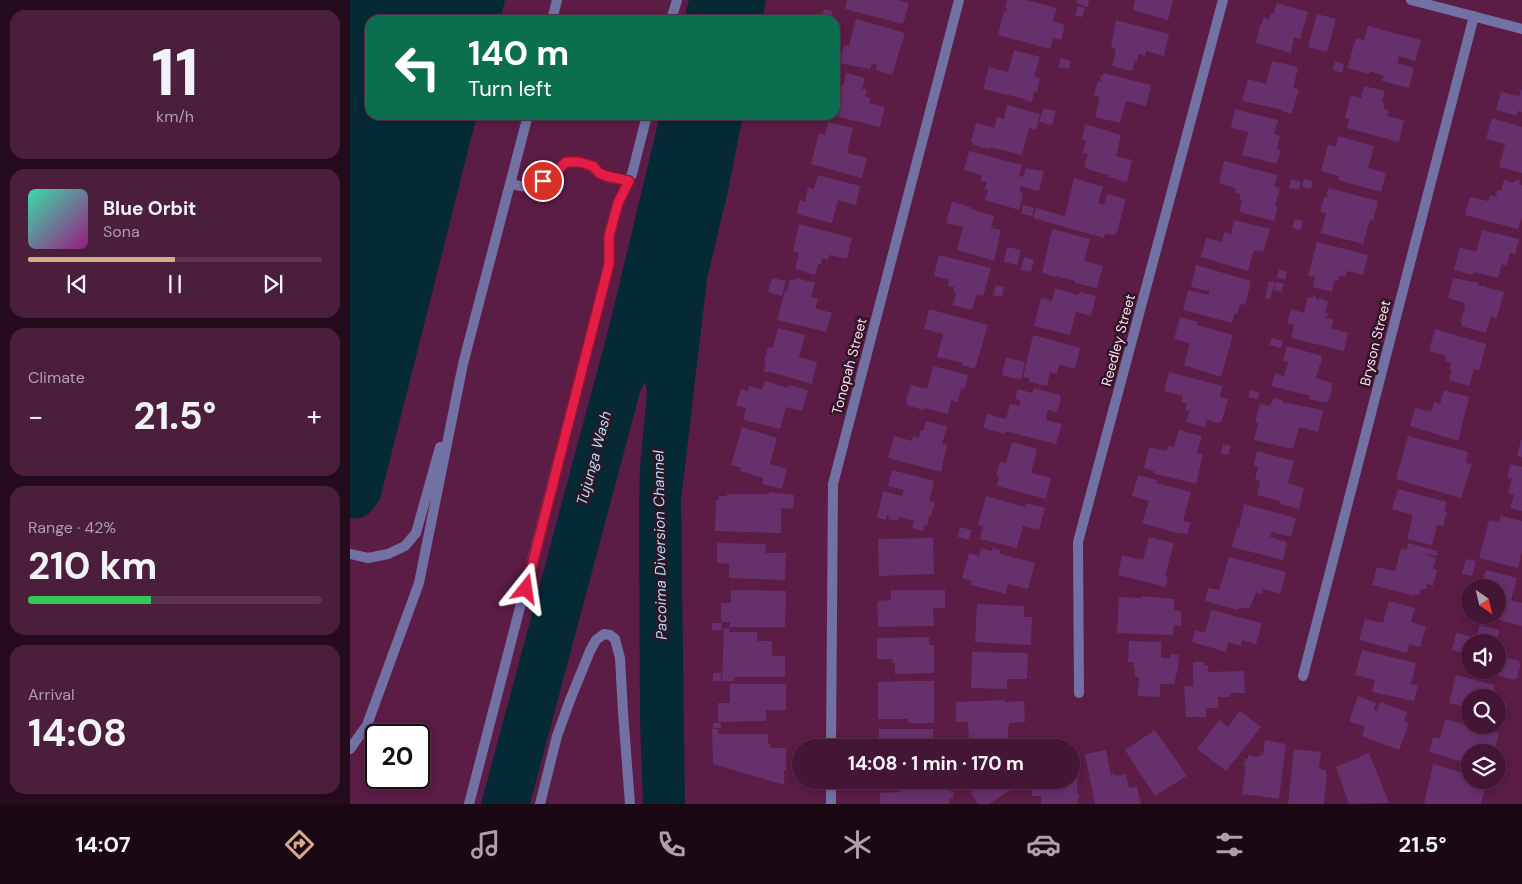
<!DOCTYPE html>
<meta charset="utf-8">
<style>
:root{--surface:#441534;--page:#4b1e3c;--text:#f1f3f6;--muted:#af9fac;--line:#5c344f;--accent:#d6ab8b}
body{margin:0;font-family:"DM Sans",sans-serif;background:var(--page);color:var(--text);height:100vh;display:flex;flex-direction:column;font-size:19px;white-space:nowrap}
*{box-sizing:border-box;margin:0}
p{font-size:16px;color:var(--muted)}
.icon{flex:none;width:28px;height:28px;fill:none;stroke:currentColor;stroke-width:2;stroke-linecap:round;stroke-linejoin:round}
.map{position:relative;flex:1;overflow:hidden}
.details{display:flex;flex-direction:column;gap:10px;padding:10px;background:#250c1d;width:350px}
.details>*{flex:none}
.hud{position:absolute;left:15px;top:15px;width:475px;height:105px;border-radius:15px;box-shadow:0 2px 8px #0003,0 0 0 1px var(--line);background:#0b6e4f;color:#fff;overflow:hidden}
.needle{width:32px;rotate:146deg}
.controls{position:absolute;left:1111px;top:579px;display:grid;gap:10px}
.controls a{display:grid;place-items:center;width:45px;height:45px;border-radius:50%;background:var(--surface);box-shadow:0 2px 8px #0003,0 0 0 1px var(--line);font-size:25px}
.speed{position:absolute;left:15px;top:724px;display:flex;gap:10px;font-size:25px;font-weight:700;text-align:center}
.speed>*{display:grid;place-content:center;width:65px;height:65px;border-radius:50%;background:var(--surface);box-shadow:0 2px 8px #0003,0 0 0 1px var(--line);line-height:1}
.speed .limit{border:2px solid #111;border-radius:8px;background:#fff;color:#111}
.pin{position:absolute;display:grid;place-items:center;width:42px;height:42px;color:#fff;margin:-21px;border:2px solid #fff;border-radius:50%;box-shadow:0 1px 5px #0007}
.me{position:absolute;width:55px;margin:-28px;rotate:15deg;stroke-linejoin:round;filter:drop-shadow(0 0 4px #0008)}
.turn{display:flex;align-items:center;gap:18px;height:105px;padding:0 20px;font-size:22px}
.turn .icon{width:65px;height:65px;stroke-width:2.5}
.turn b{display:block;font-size:35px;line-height:42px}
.big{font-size:38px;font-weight:700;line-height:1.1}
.details .card{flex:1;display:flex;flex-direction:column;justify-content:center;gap:8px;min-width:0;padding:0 18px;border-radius:15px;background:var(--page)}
.details .dial{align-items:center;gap:0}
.dial b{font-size:65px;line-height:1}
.song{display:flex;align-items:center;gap:15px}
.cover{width:60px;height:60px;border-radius:8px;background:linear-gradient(135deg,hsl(160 70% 55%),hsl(310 70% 35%))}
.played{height:5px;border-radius:2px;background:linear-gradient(90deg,var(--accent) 50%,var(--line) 50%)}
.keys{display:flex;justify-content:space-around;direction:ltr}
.heat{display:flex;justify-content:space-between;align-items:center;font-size:28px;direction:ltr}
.charge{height:8px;border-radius:4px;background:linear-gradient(90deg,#34c759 42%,var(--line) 0)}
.trip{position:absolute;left:442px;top:739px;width:288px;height:50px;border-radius:25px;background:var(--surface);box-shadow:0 2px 8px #0003,0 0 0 1px var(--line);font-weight:700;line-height:50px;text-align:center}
.tab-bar{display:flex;height:80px;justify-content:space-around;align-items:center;background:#1b0815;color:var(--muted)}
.tab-bar .icon{width:35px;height:35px}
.tab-bar .active{color:var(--accent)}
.tab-bar b{font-size:22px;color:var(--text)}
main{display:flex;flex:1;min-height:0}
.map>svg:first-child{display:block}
</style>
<main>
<section class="details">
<div class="card dial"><b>11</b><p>km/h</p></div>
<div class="card">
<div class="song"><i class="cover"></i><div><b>Blue Orbit</b><p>Sona</p></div></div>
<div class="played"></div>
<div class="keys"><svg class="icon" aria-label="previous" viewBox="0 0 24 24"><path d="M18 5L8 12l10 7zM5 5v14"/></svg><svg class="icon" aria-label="pause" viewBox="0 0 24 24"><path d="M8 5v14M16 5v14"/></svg><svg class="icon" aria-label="next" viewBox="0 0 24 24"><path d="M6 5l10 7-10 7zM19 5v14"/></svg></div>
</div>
<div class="card"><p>Climate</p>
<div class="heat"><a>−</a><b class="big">21.5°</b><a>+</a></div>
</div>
<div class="card"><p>Range · 42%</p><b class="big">210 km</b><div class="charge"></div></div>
<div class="card"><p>Arrival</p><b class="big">14:08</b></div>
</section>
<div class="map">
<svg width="1172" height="804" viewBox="0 0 1172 804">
<rect width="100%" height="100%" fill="#5b1c46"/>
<path fill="#052a36" d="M0 0H155L150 20H20V115H127L30 499C22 511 16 521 0 518Z
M339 0H416L412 20H334Z
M310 115H393L378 191 357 279 331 500 335 804H293L290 720 289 512 290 466 297 393 295 382 290 392 180 804H131L259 327Z"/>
<path fill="#66306c" d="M497 0H549L559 3 553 24 495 9Z
M657 0H677L707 8 703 21 715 25 711 40 703 38 700 49 648 35 654 11 656 12 657 8 655 7Z
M727 0H739L738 7 726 3Z
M785 0H823L818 20 783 10Z
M927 3 958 12 950 39 944 37 941 53 906 43 910 24 911 25 913 18 919 20 921 13 924 14 925 7H926Z
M728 6 735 9 732 17 725 16Z
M474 9 483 11 480 20 472 18Z
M967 14 986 19 977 52 958 47Z
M506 19 555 33 542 75 526 70 527 65 522 63 520 69 489 63 494 45 499 46Z
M766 20 819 34 814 56 796 51 795 56 789 54 787 61 785 60 782 71 762 66 766 49 761 47Z
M1018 26 1071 40 1065 61 1049 56 1047 63 1064 68 1059 88 1032 81 1034 76 1019 71V74L997 68 1006 38 1014 40Z
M664 50 690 57 684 77 690 78 687 92H684L682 102 675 100V99L633 89 639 67 658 72Z
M711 58 721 61 719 69 708 67Z
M922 61 945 66V67L948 68 943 88 949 90 941 114 932 111 933 110 892 101 898 79 916 84Z
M985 61 994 64 992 73 983 70Z
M496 73 515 78 512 89 517 90 515 96 520 98 519 103 535 107 530 127 485 116V84L493 86Z
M753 73 801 85 796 106 776 101 770 123 745 117 750 97 744 95 748 81 751 82 750 75 753 76Z
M1014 86 1035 91 1032 102 1035 103 1033 109 1039 110 1037 116 1054 120 1049 142 997 128 999 119 995 118 1001 95 1011 98Z
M1172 88V112L1168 111 1167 116 1146 110 1151 92 1169 96Z
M657 105 690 114 686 130 679 128 672 155 639 147V149L623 145V143L621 142 626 123 644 128 647 117 654 119Z
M693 108 706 111 702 125 689 122Z
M885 109 928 120 924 134 930 136 927 149 931 150 927 164 892 155 898 132 881 128Z
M435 115H443L444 116 438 120Z
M1142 118 1172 127V173L1149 167 1155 144 1136 139Z
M478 122 503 128 497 153 517 158 512 178 461 164 469 133 475 135Z
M735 124 771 135 766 156 782 160 777 182 758 177 759 174 757 175 735 168V166H734L738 154 733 153 736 140 732 139Z
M988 136 1024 146 1018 168 1036 173 1031 192 988 180 989 176 971 171 978 145 986 147Z
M619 151 672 165 669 176 673 177 676 168 690 171V170L694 171 689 191 671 186 669 192 673 193 669 210 635 200 638 190 635 189 637 182 631 181 632 175 614 170Z
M874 161 928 175 924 186 930 188 925 206 928 207 924 221 889 212 892 201 889 200 891 194 885 193 886 187 885 188 869 183Z
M468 175 510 186 506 205 488 200 482 223 447 214 450 200 455 202 458 187 464 189Z
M724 178 753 187 748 203 754 205 757 194 776 199 766 235 755 234 754 238 683 218 686 208 715 216Z
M941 179 951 182 949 190 939 188Z
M954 179 963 181 961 189 952 187Z
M1154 180 1164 183 1165 180 1170 181 1169 184 1172 185V217L1168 229 1115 215 1120 197 1138 201 1140 195 1146 197 1147 190 1151 191Z
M979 188 1028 201 1023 221 1020 220 1013 244 971 233 976 213 970 212 974 197 977 198 978 195 976 194Z
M602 202 621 207 620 209 644 216 641 228 651 230 644 261 607 250 613 227 596 223Z
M673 205 684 208 682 216 671 214Z
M945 219 953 221 951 230 942 228Z
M884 220 920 229 913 252 904 250 898 271 851 257 856 238 872 242 874 232 881 234Z
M449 224 502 238 497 259 479 255 478 260 472 258 471 264H468L465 275 445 269 449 253 443 251Z
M702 229 740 239 734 261 753 266 747 288 725 283V281L706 276 705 277 692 273Z
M1132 230 1169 239 1165 254 1160 253 1156 266 1152 264 1148 278 1124 272 1123 275 1104 270 1110 247 1126 252Z
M967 242 1018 255 1013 275 997 271 995 277 989 276 988 281 984 280 982 292 963 287 965 277 958 276Z
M657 247 671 250 667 265 654 262Z
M589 255 641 268 633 296 627 294 622 310 603 305 606 293 603 292 604 287 598 286 599 280 584 276Z
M674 257 684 260 681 272 671 270Z
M846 265 901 281 895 305 890 304 887 314 885 313 882 323 833 310 838 290 859 295V291L841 287Z
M929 269 937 272 935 280 927 278Z
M422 278 436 281 432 296 418 292Z
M446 278 465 283 461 297 468 299 465 308 482 313 476 332 427 320 435 291H437L440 279 445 280Z
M1103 278 1129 283 1128 286H1136L1135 287 1154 292 1147 318 1141 316 1136 333 1111 326 1112 323 1110 322 1115 309H1114L1115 303 1098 298Z
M919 281 925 282 920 299 915 298Z
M926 282 934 284 931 292 924 290Z
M646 285 654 287 652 297 643 295Z
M705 288 728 295 729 292 746 296 741 316 726 312 720 335 684 326 691 298 702 301Z
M963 295 966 296V299L969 300V298L978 302 975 313H978L976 320 978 318 984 320 981 328 998 333 994 351 941 338 944 325 937 323 941 309 954 313 958 297 963 298Z
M579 309 638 325 625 369 612 365 613 363 587 357 593 334 574 329Z
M830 317 848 322 847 325 883 335 871 377 834 365 840 343 824 339Z
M428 328 455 335 449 357 467 362 462 384 421 372H414L416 362 414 361 418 347 423 348Z
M1085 329 1136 344 1129 371 1124 369 1119 386 1099 380 1102 369H1099L1101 363 1095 361 1096 356 1079 351Z
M683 335 730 348 725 369 709 364 707 374 700 372 697 386 679 382 680 379 673 377Z
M922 338 933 341 931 348 919 345Z
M937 346 972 356 971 365 970 364 966 378 982 383 981 389H983L977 403 959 399 960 396 921 386 925 373 934 376 938 362 933 361Z
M656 357 675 362 671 380 652 375Z
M583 366 618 375 615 389 611 388 608 402 601 400 598 414 574 408 573 410 556 405 557 400 556 399 561 385 577 389Z
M819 372 872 386 870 397 878 399 872 421 868 423 857 420 855 427 836 422 839 411 835 410 837 404 831 402 833 396 814 391Z
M415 381 438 388 439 385 458 390 452 411 436 407 430 429 393 420 396 408 386 405 391 389 398 391 399 386 412 390Z
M684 388 710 395 711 398 707 412 698 410 696 420 712 424 706 444 655 431V434L633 428 637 414 656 419 660 404 669 406 671 401 665 399 668 389 682 393Z
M900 390 909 392 908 399 898 397Z
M1094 390 1119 397 1108 441 1060 426 1065 408 1081 412 1084 402 1090 404Z
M924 398 932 400V402L973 410 968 432 949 427 943 449 904 440 908 423 905 422 910 404 920 406Z
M576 421 597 426 592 444 597 445 591 472 538 458 544 436 562 441 563 436 569 438 570 431H573Z
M392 427 427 438 420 464 437 469 432 489 412 484 413 478 390 471 391 468 381 465Z
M829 430 852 436 847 453 853 454 846 484 803 473 804 471 794 468 799 447 817 451 818 446 824 447Z
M1058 436 1118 452 1116 463 1122 464 1111 498 1046 479Z
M1171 440H1172V457L1167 456Z
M662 442 687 449 681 473 701 478 696 499 647 486 649 477 646 476 650 462 656 463Z
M873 444 881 446 878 455 871 454Z
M907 451 944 461 938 483 954 488 949 509 930 504 931 501 907 495 910 481 905 480 908 467 904 465Z
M1161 464 1172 467V511L1160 508 1164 495 1158 493 1162 479 1157 477Z
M542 470 584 481 579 501 585 502 581 516H579L577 526 574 525 573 531 562 528 564 521 549 517 547 521 538 519 539 516 537 515 536 520 527 518 533 491 552 496 554 490 538 486Z
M788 475 807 480 806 483 841 492 833 521 841 523 837 534 830 532V534L792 523 799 501 782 496Z
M1048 489 1097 502 1094 511 1097 512 1093 526 1087 525 1082 545 1057 539 1063 515 1042 509Z
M420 492 444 495 443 509 431 508V533L365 531 366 500H369V496H377V494H419Z
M636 496 675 507 676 503 695 508 689 530 673 526 667 548 630 539 633 527 628 525Z
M894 504 946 518 941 537 922 532 920 537 937 542 933 560 882 547 887 527 889 528Z
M1151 516 1172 521V551L1168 568 1129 558 1139 520 1149 522Z
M610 527 622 530 619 540 608 537Z
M799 537 824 543 815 576 818 577 816 587 768 575 772 555 793 560Z
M583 538 584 574 529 576 528 539Z
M367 543 416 544 415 553H436L435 580 379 578V564L367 563Z
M1058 543 1088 551 1087 556 1077 554V555L1086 558 1083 569 1087 570 1083 586 1077 584 1076 589H1071L1069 595 1065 594V596L1022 585 1027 567 1045 571 1051 549 1057 550Z
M631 548 642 551 643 548 650 550V554L685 563 678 589 658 584 656 594 621 585 622 581 612 578 619 553 629 556Z
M879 557 936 572 930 594 913 589 912 594 906 593 899 609 889 607 888 610 855 601 858 588 869 590Z
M1116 559 1126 561 1122 576 1112 574Z
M1136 570 1167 578 1161 600 1172 603V626L1135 616 1148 615V588H1130Z
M381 590 436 591 435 627H380V622H371V603H381Z
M541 590H595V608H583L584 626 528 627 527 601 541 600Z
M792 596 824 599V610L831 611V626L824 625 823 635 767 633 769 597 792 598Z
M1039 601 1065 608 1061 622 1076 627 1070 647 1059 644 1057 653 1009 640 1015 619 1033 623Z
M627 604 674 606V617H682L681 645 625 642Z
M861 610 912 623 906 644 892 640 891 646 878 642 876 652 842 642 845 630 855 633Z
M362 623H372V630H362Z
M1130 625 1149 630 1146 642H1120V668L1113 666 1116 654 1102 650 1106 633 1126 638Z
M374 628H379V632H407V641H422V656H435V677H384V681H372Z
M579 637V645H584V673L545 674V663L542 662V659H527V638Z
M779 641 811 642V658H820L821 654 829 655 828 668 824 684H810V697L788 696 789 677H785V667H783L784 662H778Z
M1148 649 1154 650 1152 657 1169 661V663H1171L1167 679 1165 678V680L1130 671 1148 670Z
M1012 650 1066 663 1061 684 1068 685 1064 701 1022 692 1025 680 1005 675Z
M622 652 678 653 677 679H657V689L621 688Z
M843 662H854V665H858V672L894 671 895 693H880V697H868V708H856V717H836L834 686H843Z
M363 673H371V681H363Z
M1106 675 1145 685 1142 696 1146 698H1120V708L1099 703Z
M558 681H584V723H558V719H528V682Z
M380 684H436V710H416V721L368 722V703H380Z
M1008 696 1026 703 1024 710 1027 711 1030 702 1057 712 1054 721 1059 723 1049 750 1012 736 1015 727 999 721Z
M655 700V702L674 701 675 722 659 723V727H658V738L619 740 618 722H606V702Z
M1148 700 1157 703 1152 724 1148 723Z
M890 711 911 727 876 771 847 749 869 720 878 727Z
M1095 719 1149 733 1144 752H1120V764L1079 752 1083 737 1090 739Z
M363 723H371V728H363Z
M362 729H368V734H418V744H420V748H436V770H434V785L363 764Z
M529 729H583V748H529Z
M805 730 837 776 805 796 775 750Z
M915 740 936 744 929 799 892 794 896 766H894L895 759H898V755L909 757V755H913Z
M670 741 674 748H652L659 743 661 746Z
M944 749 971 752 969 769 976 770V773H977L974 804H938Z
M756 750 761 775 765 774V776L776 774 779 788 787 787 791 804H745L735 754Z
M1019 753 1039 803 999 804 986 767Z
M721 754 728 755 727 794H729L728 804H691V796H682V785H691V780H721Z
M1083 764 1120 775V780H1137L1131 804H1074Z
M597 780 598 791H603V798H599V804H530V793L549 792 548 783Z
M628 780H672L673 782 639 804H628L620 792 631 784Z"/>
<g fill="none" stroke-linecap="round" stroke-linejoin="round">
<path stroke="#7171a4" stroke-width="10" d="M202 20 207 0
M321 20 327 0
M160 183C166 185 174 188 180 186 194 183 206 172 216 162H229L243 167 249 173 256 177 279 181
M0 554 18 558 38 554 55 546 66 533 90 447
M0 749 17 725 69 583 113 364 178 115
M119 804 259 264V236L268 203 282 174 297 115
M190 804 207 736 220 700 240 651 246 640 254 634 260 635 265 639 270 658 273 712 280 804"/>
<path stroke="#7171a4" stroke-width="10" d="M1061 0 1172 29
M953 676 1124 16
M729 693 728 542 873 0
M481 748 483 484 609 0
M481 804V780"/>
</g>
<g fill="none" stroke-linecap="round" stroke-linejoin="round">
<defs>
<path id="route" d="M176 589 259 264V236L268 203 279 181 256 176 249 173 243 166 229 162H216L206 172 193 181"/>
</defs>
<use href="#route" stroke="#92132f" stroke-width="12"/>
<use href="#route" stroke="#e11d48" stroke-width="9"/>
</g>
<g text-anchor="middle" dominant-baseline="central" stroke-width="5" stroke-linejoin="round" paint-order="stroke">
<g font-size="14" fill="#fedef0" stroke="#301426">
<text transform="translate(768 340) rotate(-75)">Reedley Street</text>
<text transform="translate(1025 343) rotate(-76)">Bryson Street</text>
<text transform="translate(499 366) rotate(-75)">Tonopah Street</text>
</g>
<g font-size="15" font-style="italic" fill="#addff2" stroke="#301426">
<text transform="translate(244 458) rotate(-75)">Tujunga Wash</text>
<text transform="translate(310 545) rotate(-91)">Pacoima Diversion Channel</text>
</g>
</g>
</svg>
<div class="controls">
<a><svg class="needle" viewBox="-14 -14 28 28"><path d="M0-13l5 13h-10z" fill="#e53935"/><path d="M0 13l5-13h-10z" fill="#af9fac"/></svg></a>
<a><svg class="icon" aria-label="sound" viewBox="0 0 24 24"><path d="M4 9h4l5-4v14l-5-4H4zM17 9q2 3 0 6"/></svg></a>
<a><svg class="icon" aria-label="search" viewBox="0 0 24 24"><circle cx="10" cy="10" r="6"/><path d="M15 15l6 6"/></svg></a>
<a><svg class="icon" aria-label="layers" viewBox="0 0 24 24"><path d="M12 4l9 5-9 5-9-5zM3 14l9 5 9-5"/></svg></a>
</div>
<div class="speed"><div class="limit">20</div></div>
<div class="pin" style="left:193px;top:181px;background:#d93025"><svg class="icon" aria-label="arrive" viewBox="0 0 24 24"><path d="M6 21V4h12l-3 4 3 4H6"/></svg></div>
<svg class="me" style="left:176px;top:589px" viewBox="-20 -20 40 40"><path d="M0-17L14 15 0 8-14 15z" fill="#e11d48" stroke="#fff" stroke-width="4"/></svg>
<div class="trip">14:08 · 1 min · 170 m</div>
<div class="hud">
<div class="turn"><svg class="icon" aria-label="left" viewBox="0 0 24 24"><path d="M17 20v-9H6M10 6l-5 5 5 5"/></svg><div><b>140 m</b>Turn left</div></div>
</div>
</div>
</main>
<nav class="tab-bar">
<b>14:07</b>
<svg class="icon active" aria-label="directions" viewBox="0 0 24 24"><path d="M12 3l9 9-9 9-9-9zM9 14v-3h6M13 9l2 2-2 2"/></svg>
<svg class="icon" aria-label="music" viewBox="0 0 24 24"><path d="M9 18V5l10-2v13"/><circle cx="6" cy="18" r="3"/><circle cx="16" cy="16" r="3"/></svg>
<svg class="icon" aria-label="phone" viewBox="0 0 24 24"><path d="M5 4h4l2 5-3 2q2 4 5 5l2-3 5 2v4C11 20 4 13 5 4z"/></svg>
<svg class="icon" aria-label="climate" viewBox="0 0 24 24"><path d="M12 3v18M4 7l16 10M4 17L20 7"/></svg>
<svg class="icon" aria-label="car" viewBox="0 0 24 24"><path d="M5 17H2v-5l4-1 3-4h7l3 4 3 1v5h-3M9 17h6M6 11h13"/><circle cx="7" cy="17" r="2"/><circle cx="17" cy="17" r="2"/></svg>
<svg class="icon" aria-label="filters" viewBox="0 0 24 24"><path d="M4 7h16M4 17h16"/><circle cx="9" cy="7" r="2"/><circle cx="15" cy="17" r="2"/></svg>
<b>21.5°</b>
</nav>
